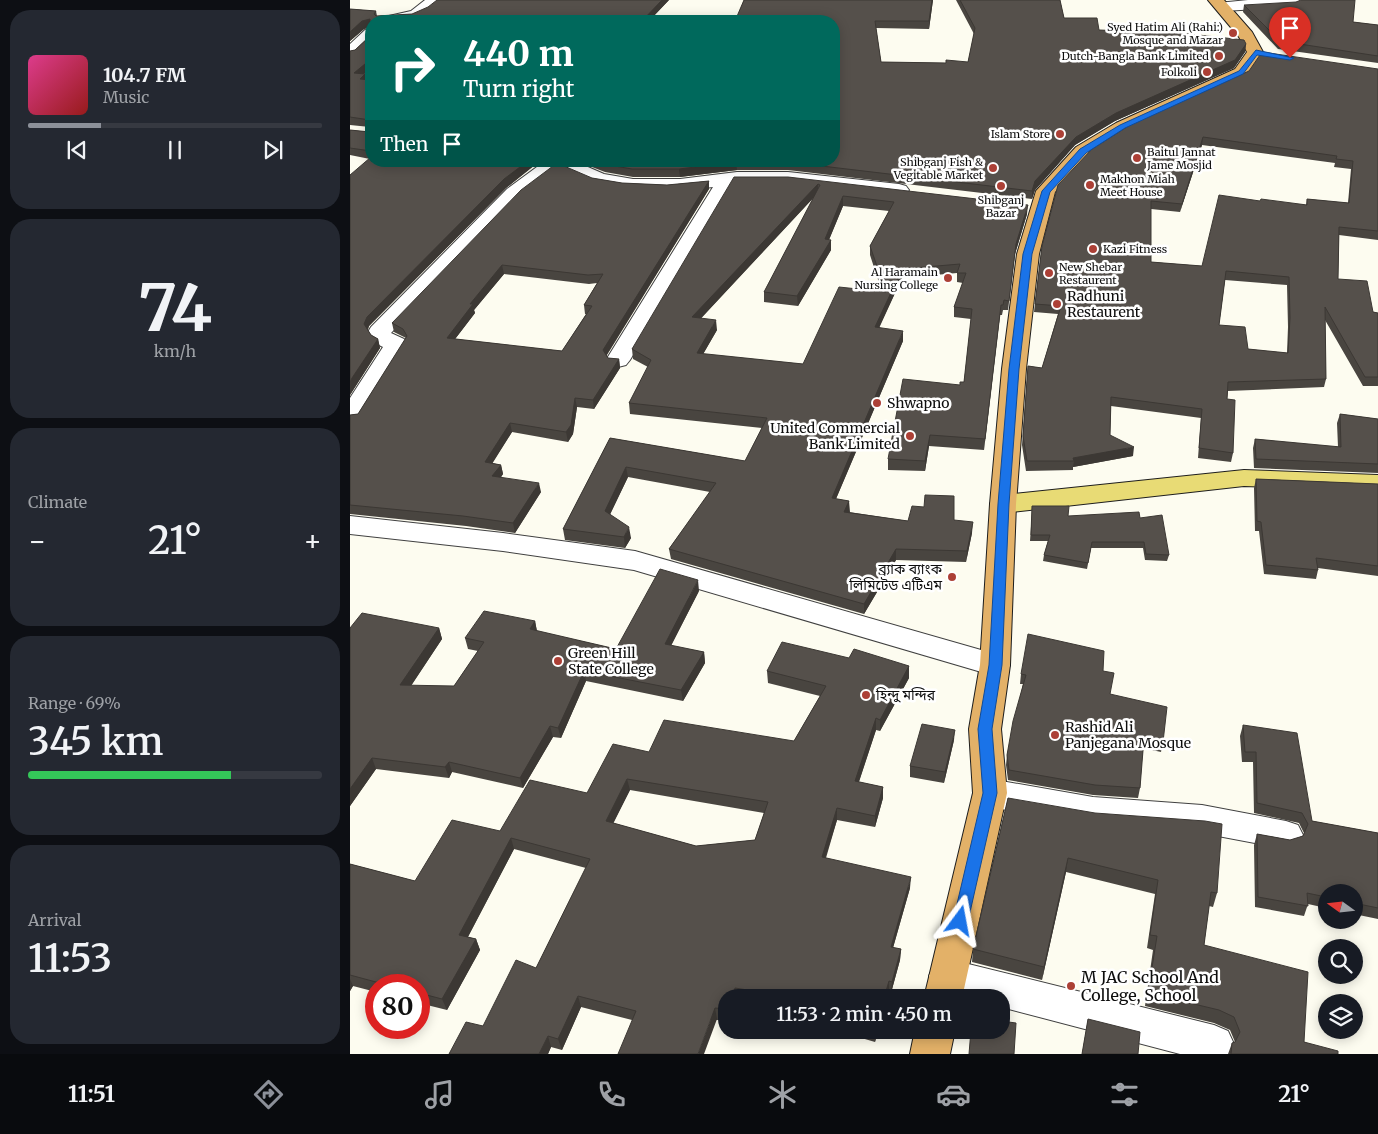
<!DOCTYPE html>
<meta charset="utf-8">
<style>
:root{--surface:#171b24;--page:#242831;--text:#f1f3f6;--muted:#9ea1a6;--line:#363941;--accent:#8c9099}
body{margin:0;font-family:Merriweather,"Noto Sans Bengali",serif;background:var(--page);color:var(--text);height:100vh;display:flex;flex-direction:column;font-size:19px;white-space:nowrap}
*{box-sizing:border-box;margin:0}
p{font-size:16px;color:var(--muted)}
.icon{flex:none;width:28px;height:28px;fill:none;stroke:currentColor;stroke-width:2;stroke-linecap:round;stroke-linejoin:round}
.map{position:relative;flex:1;overflow:hidden}
.drawer{display:flex;flex-direction:column;gap:10px;padding:10px;background:#0d0f14;width:350px}
.drawer>*{flex:none}
.top-card{position:absolute;left:15px;top:15px;width:475px;height:152px;border-radius:20px;box-shadow:0 2px 12px #0003;background:#00695c;color:#fff;overflow:hidden}
.needle{width:32px;rotate:285deg}
.tools{position:absolute;left:968px;top:884px;display:grid;gap:10px}
.tools a{display:grid;place-items:center;width:45px;height:45px;border-radius:50%;background:var(--surface);box-shadow:0 2px 12px #0003;font-size:25px}
.speed{position:absolute;left:15px;top:974px;display:flex;gap:10px;font-size:25px;font-weight:700;text-align:center}
.speed>*{display:grid;place-content:center;width:65px;height:65px;border-radius:50%;background:var(--surface);box-shadow:0 2px 12px #0003;line-height:1}
.speed .limit{border:8px solid #d22;background:#fff;color:#111}
.pin{position:absolute;display:grid;place-items:center;width:42px;height:42px;color:#fff;margin:-51px -21px;border-radius:50% 50% 50% 0;rotate:-45deg;box-shadow:0 0 5px #0007}
.pin .icon{rotate:45deg}
.me{position:absolute;width:55px;margin:-28px;rotate:13deg;stroke-linejoin:round;filter:drop-shadow(0 0 4px #0008)}
.turn{display:flex;align-items:center;gap:18px;height:105px;padding:0 15px;font-size:22px}
.turn .icon{width:65px;height:65px;stroke-width:2.5}
.turn b{display:block;font-size:35px;line-height:42px}
.then{display:flex;align-items:center;height:48px;padding:0 15px;background:#0003;gap:10px;font-size:19px}
.big{font-size:38px;font-weight:600;line-height:1.1}
.drawer .widget{flex:1;display:flex;flex-direction:column;justify-content:center;gap:8px;min-width:0;padding:0 18px;border-radius:20px;background:var(--page)}
.drawer .dial{align-items:center;gap:0}
.dial b{font-size:65px;line-height:1}
.song{display:flex;align-items:center;gap:15px}
.cover{width:60px;height:60px;border-radius:8px;background:linear-gradient(135deg,hsl(330 70% 55%),hsl(0 70% 35%))}
.played{height:5px;border-radius:2px;background:linear-gradient(90deg,var(--accent) 25%,var(--line) 25%)}
.keys{display:flex;justify-content:space-around;direction:ltr}
.heat{display:flex;justify-content:space-between;align-items:center;font-size:28px;direction:ltr}
.charge{height:8px;border-radius:4px;background:linear-gradient(90deg,#34c759 69%,var(--line) 0)}
.trip{position:absolute;left:368px;top:989px;width:292px;height:50px;border-radius:20px;background:var(--surface);box-shadow:0 2px 12px #0003;font-weight:600;line-height:50px;text-align:center}
.tabs{display:flex;height:80px;justify-content:space-around;align-items:center;background:#090b0e;color:var(--muted)}
.tabs .icon{width:35px;height:35px}
.tabs .active{color:var(--accent)}
.tabs b{font-size:22px;color:var(--text)}
main{display:flex;flex:1;min-height:0}
.map>svg:first-child{display:block}
</style>
<main>
<section class="drawer">
<div class="widget">
<div class="song"><i class="cover"></i><div><b>104.7 FM</b><p>Music</p></div></div>
<div class="played"></div>
<div class="keys"><svg class="icon" aria-label="previous" viewBox="0 0 24 24"><path d="M18 5L8 12l10 7zM5 5v14"/></svg><svg class="icon" aria-label="pause" viewBox="0 0 24 24"><path d="M8 5v14M16 5v14"/></svg><svg class="icon" aria-label="next" viewBox="0 0 24 24"><path d="M6 5l10 7-10 7zM19 5v14"/></svg></div>
</div>
<div class="widget dial"><b>74</b><p>km/h</p></div>
<div class="widget"><p>Climate</p>
<div class="heat"><a>−</a><b class="big">21°</b><a>+</a></div>
</div>
<div class="widget"><p>Range · 69%</p><b class="big">345 km</b><div class="charge"></div></div>
<div class="widget"><p>Arrival</p><b class="big">11:53</b></div>
</section>
<div class="map">
<svg width="1028" height="1054" viewBox="0 0 1028 1054">
<rect width="100%" height="100%" fill="#fdfcf0"/>
<g fill="none" stroke-linecap="round" stroke-linejoin="round">
<defs>
<path id="minor" d="M75 0H92C76 22 53 23 28 21L30 18 61 11Z
M898 0H959L956 3 944 7 873 11 868 9 865 6 868 3Z
M21 28V42L6 56 0 58V44L15 30Z
M195 161H224L254 174 283 179H330L387 172H438L549 184 556 186 559 190 556 194 549 196 438 184H384L280 360 276 365 268 367 260 365 256 360 363 187C323 192 283 195 244 184 232 180 220 174 209 169L171 197 41 333 54 339 58 344 9 422 0 424V398L33 347 25 343 18 332 21 327 157 189Z
M0 516 153 533 285 551 645 654 656 657 660 665 656 673 645 676 284 570 153 551 0 534Z
M640 779 743 797 852 805 936 821 948 825 953 835 948 845 936 849 852 833 743 825 640 807 628 803 623 793 628 783Z
M598 959 864 1025 878 1031 884 1044 879 1054H830L651 1007V998C625 998 610 998 585 988L579 976 585 964Z"/>
<path id="major" d="M894 470 1028 475V491L894 486 653 513 643 510 640 504 643 498 653 495Z"/>
<path id="highway" d="M858 0H874L902 32 913 52 897 77 778 131 740 155 705 192 689 254 676 369 666 504 660 665 651 729 657 793 612 998H574L623 793 619 729 630 665 640 504 652 369 667 254 686 191 726 147 766 123 885 69 897 52 889 37Z
M565 1030H605L600 1054H560Z"/>
</defs>
<use href="#minor" stroke="#404040" stroke-width="2"/>
<use href="#major" stroke="#1e1e1e" stroke-width="2"/>
<use href="#highway" stroke="#1e1e1e" stroke-width="2"/>
<use href="#minor" fill="#fff" fill-rule="evenodd"/>
<use href="#major" fill="#e8db75" fill-rule="evenodd"/>
<use href="#highway" fill="#e3b168" fill-rule="evenodd"/>
</g>
<path fill="#494540" fill-rule="evenodd" d="M319 0 299 21H21V68L14 74 17 79 21 80V161H185L186 164 156 188 19 326 18 330 21 335 28 339 30 348 0 395 20 159 0 155V130L20 132V127L0 125V51L5 50 20 36V27L14 29 0 41V9L26 11 27 16Z
M394 0H583L579 29 526 28 531 62 596 63 618 62 624 34 606 0H710L714 18 749 30 896 44 895 52 884 68 765 121 725 145 685 190 682 199 438 170H387L330 177H283L255 172 242 167 241 161H484V21L386 20Z
M894 5 1003 22 1028 25V63L928 49 893 12Z
M1028 69V240L989 235 988 279 1023 312 1028 313V386H1013L975 320 976 379 974 387 878 391 877 399 883 453 881 462 848 458 851 418 761 406 760 435 783 456 723 467V470L676 471 672 445 678 366 692 368 708 314 684 312 692 246 708 185ZM852 145 985 163 984 167 1001 169 998 203 957 199 956 205 910 201 852 266 801 262V209L830 212ZM875 280 937 285 938 327 937 353 898 349 869 325Z
M438 177 677 214 665 254 658 310H653L652 315H650L634 450 579 446 575 471 538 470V459L610 385 614 382 621 319 604 317V307L613 283 607 282V273L552 278 529 327 553 341 486 499 499 501V512L558 521 604 520 622 533 616 562 546 560 514 614 321 559 319 549 360 492 278 477 260 514 281 538 275 548 215 540 213 529 260 438 395 461 412 428 280 414 279 403 298 367 283 359 282 349ZM464 197 414 292V302L448 306 481 250V240H479L493 206 539 211 520 246V255L532 292 453 364 353 354 367 330 351 318Z
M242 178 272 183 317 185 359 181V189L257 355 258 358 269 359 270 368 244 409 227 407 223 434 218 442 162 432 142 463 151 465 153 474 151 477 191 492 165 533 116 526 0 514V415L8 414 56 338 44 332 42 323ZM154 274 239 284 247 283 234 305 235 314H236L212 351 105 339 125 313 124 310Z
M990 414 1028 419V473L904 468 903 448 905 439 988 447 987 423Z
M906 479 1028 484V576L968 568V570L966 579 914 574 909 531H905L904 488Z
M682 512 718 516 790 518 819 555 817 561 795 560 793 548H741L737 569 693 561 694 555 698 541H680Z
M349 591 321 646 354 652 355 663 333 701 236 681 211 738 203 737 173 788 102 772 99 778 26 769 0 806V628H89L92 639 61 686H104L128 651 118 649 115 638 185 621 187 631 266 649Z
M499 658 559 666V678L530 731 526 730 509 782 533 787V798L525 827 487 820 476 858 560 888 543 948 551 949 550 960 541 993 539 992 537 998H376V1020H282L231 1007 212 1050 201 1047 198 1054H99L133 1026 186 968 236 868 164 849 118 937 126 939 130 950 97 1010 69 1003V985H26V992L3 986 0 991V864L65 881 150 831 237 793 299 752 444 741 470 696 418 683 417 671ZM280 790 414 813 405 840 346 846 263 823Z
M753 671 760 694 813 742 811 752 793 748 790 788 788 798 743 795 658 780 656 765 657 755 673 684H670L671 674Z
M893 725 962 821 1028 833V919L1004 914V892H976V908L958 904 954 916 905 907 904 845 907 834 940 840 953 836 954 833 949 823 904 813 903 762H892L890 736Z
M604 740 594 783 560 777V766Z
M658 798 867 893 863 907 859 906 854 945 954 1042 988 1054H878L882 1043 885 1042 880 1030 864 1023 795 1006 803 950 797 948 805 894 716 872 692 980 622 962 623 949Z
M738 1019 788 1054H732Z
M455 1030H528L525 1042 508 1037 455 1032Z"/>
<path fill="#3c3834" d="M312 0H319L299 21H292Z
M582 0H583L579 29V21Z
M20 19 21 27 14 29 0 41V32L12 21Z
M896 44 895 52 884 68 765 121 725 145 685 190 682 199V191L685 181 726 137 766 113Z
M21 59V68L6 81 4 73Z
M15 74 17 81 10 79Z
M853 137 852 145 830 212 832 204Z
M178 161H185L186 164 156 188 19 326 16 333 14 324 17 317 154 179Z
M386 162 387 170 330 177 329 169Z
M359 181V189L254 359 253 350Z
M468 184V193L343 327 342 317Z
M493 196V206L475 249V239Z
M678 205 677 214 665 254 658 310 666 244Z
M481 240V250L448 306 447 296Z
M152 265 154 274 124 310 125 313 99 347 97 338 120 304Z
M552 269V278L525 337V327Z
M651 305 650 315 634 450 635 439Z
M366 320 367 330 348 363 347 353Z
M553 331V341L482 508V498Z
M28 339 30 348 0 395V381Z
M269 359 270 368 244 409 243 400Z
M225 398 227 407 223 434 218 442 216 432Z
M160 423 162 432 137 472 135 462Z
M580 435 579 446 575 471V461Z
M784 447 783 456 723 467 724 461 723 458Z
M151 465 153 474 145 486 142 476Z
M276 467 278 477 257 521 255 511Z
M189 483 191 492 165 533 163 523Z
M499 501 500 512 494 522V512Z
M623 522 622 533 616 562 617 551Z
M279 527 281 538 275 548 274 537Z
M546 549V560L514 614V604Z
M348 580 349 591 316 655 315 644Z
M185 621 187 632 180 629Z
M89 628 92 639 54 696 50 685Z
M354 652 355 663 333 701 331 690Z
M559 666V678L530 731V720Z
M234 671 236 681 211 738 208 728Z
M526 718V730L505 793V781Z
M200 726 203 737 173 788 170 778Z
M605 730 604 740 594 783 595 772Z
M22 758 26 769 0 806V789Z
M99 762 102 772 99 778 95 767Z
M277 779 280 790 259 832 256 821Z
M533 787V798L525 827V816Z
M487 808V820L472 868V857Z
M161 838 164 849 113 946 109 935Z
M718 858 716 872 692 980 694 967Z
M561 877 560 888 540 958 541 947Z
M126 939 130 950 97 1010 92 999Z
M551 949 550 960 541 993 542 982Z
M0 979 3 986 0 991Z
M539 981V992L537 998H534Z
M385 988 386 998H383Z
M228 996 231 1007 212 1050 208 1039Z
M365 1008 367 1019 354 1054H348Z
M525 1030H528L525 1042Z
M198 1036 201 1047 198 1054H189Z"/>
<path fill="#55504b" stroke="#3c3834" fill-rule="evenodd" d="M87 0H312L292 21H21V59L4 73 15 74 10 79 21 80V151L0 148V130L20 132V120L0 117V51L5 50 20 36V19L12 21 0 32V9L26 11 24 14 26 16 62 14 78 7Z
M394 0H582L579 21H525L531 62 596 63V60L618 62 625 28 610 0H710L714 18H747L749 30 802 32 803 30 894 40 896 44 885 60 766 113 726 137 685 181 682 191 438 162H386L329 169H282L253 164 247 161H484V21H385Z
M951 0H1005L1003 22 1028 25V56L930 41 894 5 946 2Z
M912 52 1028 69V231L989 227 988 279 1017 281 1023 312 1028 313V377H1015L975 307 976 379 878 382 877 399 885 400 883 453 849 448 852 409 761 397 760 435 784 447 723 458 724 461H677L673 436 678 366 692 368 711 306 685 304 692 246 708 185 742 149 780 125 899 71ZM853 137 987 156 986 159 1003 161 999 203 957 199V205L911 199 910 201 869 195 852 266 801 262V201L832 204ZM876 271 939 277 940 318 938 353 898 349 895 327 869 325Z
M21 157V161H178L154 179 17 317 14 324 21 335 28 339 0 381V175Z
M207 163 242 178 272 183 317 185 359 181 253 350 258 358 269 359 243 400 225 398 221 425 216 432 160 423 135 462 151 465 142 476 189 483 163 523 113 516 0 505V415L8 414 57 336 53 329 42 323 171 190ZM152 265 238 275 253 274 234 305 242 306 212 351 97 338 123 304H120Z
M384 177H438L678 205 666 244 659 301 654 300 653 305H651L635 439 580 435 575 461 538 459 553 379 610 385V382H614L622 309 604 307 616 273H607L610 264 552 269 525 327 553 331 482 498 499 501 494 512 558 521 562 506 574 507 575 495 604 496V520L623 522 617 551 546 549 514 604 319 549 366 483 276 467 255 511 279 527 274 537 213 529 260 438 395 461 417 418 279 403 301 360 282 349ZM468 184 470 185 414 292 447 296 481 240 475 239 493 196 544 202 520 246 536 292 489 287 453 364 347 353 366 320 342 317Z
M990 414 1028 419V464L906 459 905 439 991 447Z
M906 479 1028 484V566L966 558 968 570 916 565 911 522 907 521Z
M682 506H719L718 516 789 512 790 518 812 515 819 555 796 554 794 542H742L738 563 694 555 700 535H681Z
M310 569 348 580 315 644 354 652 331 690 234 671 208 728 200 726 170 778 99 762 95 767 22 758 0 789V628L12 613 89 628 50 685 104 686 134 642 115 638 134 611 185 621 180 629 266 649Z
M678 634 754 651 753 671 764 673 760 694 817 707 813 742 794 738 790 788 745 785 659 770 657 755 663 721 676 675 671 674Z
M432 642 499 658 504 649 559 666 530 720 526 718 505 781 533 787 525 816 487 808 472 857 561 877 541 947 551 949 542 982 539 981 534 998H447L385 988 383 998H376V1009L365 1008 348 1054H268L286 1011 228 996 208 1039 198 1036 189 1054H99L116 1022 133 1026 166 960 186 968 240 859 161 838 109 935 126 939 92 999 69 993V985H37L0 975V864L65 881 102 820 150 831 180 780 237 793 263 744 299 752 314 720 444 741 476 686 417 671ZM277 779 418 802 405 840 346 846 256 821Z
M572 724 605 730 595 772 560 766Z
M893 725 947 733 962 821 1028 833V908L1004 903V892H976V897L957 893 958 906 908 897 907 834 940 840 953 836 958 824 952 813 907 803 906 752H895Z
M658 798 745 813 855 821 872 824 867 893 861 892 854 945 958 972 954 1042 988 1051V1054H881L882 1043 885 1042 890 1032 884 1017 869 1010 798 993 807 936 800 935 808 880 718 858 694 967 623 949Z
M738 1019 790 1032 788 1054H732Z
M651 1021 666 1023 664 1054H619L621 1030H651Z"/>
<path fill="#1a73e8" stroke="#114b97" d="M906 50 944 58 940 60 907 55 893 74 775 128 736 153 700 192 682 254 669 369 659 504 652 665 642 729 647 793 618 921 616 926 610 928 605 926 603 921 633 793 628 729 639 665 648 504 659 369 673 254 692 191 730 149 770 125 889 71Z"/>
<g fill="#ac4036" stroke="#fff" stroke-width="2">
<circle cx="883" cy="33" r="5"/>
<circle cx="869" cy="56" r="5"/>
<circle cx="857" cy="72" r="5"/>
<circle cx="710" cy="134" r="5"/>
<circle cx="787" cy="158" r="5"/>
<circle cx="643" cy="168" r="5"/>
<circle cx="740" cy="185" r="5"/>
<circle cx="651" cy="186" r="5"/>
<circle cx="743" cy="249" r="5"/>
<circle cx="699" cy="273" r="5"/>
<circle cx="598" cy="278" r="5"/>
<circle cx="707" cy="304" r="5"/>
<circle cx="527" cy="403" r="5"/>
<circle cx="560" cy="436" r="5"/>
<circle cx="602" cy="577" r="5"/>
<circle cx="208" cy="661" r="5"/>
<circle cx="516" cy="695" r="5"/>
<circle cx="705" cy="735" r="5"/>
<circle cx="721" cy="986" r="5"/>
</g>
<g text-anchor="middle" dominant-baseline="central" stroke-width="5" stroke-linejoin="round" paint-order="stroke">
<g font-size="11" fill="#0d0d0d" stroke="#fff" text-anchor="end">
<text x="873" y="27">Syed Hatim Ali (Rahi:)<tspan x="873" dy="13">Mosque and Mazar</tspan></text>
<text x="859" y="56">Dutch-Bangla Bank Limited</text>
<text x="847" y="72">Folkoli</text>
<text x="700" y="134">Islam Store</text>
<text x="797" y="152" text-anchor="start">Baitul Jannat<tspan x="797" dy="13">Jame Mosjid</tspan></text>
<text x="633" y="162">Shibganj Fish &amp;<tspan x="633" dy="13">Vegitable Market</tspan></text>
<text x="750" y="179" text-anchor="start">Makhon Miah<tspan x="750" dy="13">Meet House</tspan></text>
<text x="651" y="200" text-anchor="middle">Shibganj<tspan x="651" dy="13">Bazar</tspan></text>
<text x="753" y="249" text-anchor="start">Kazi Fitness</text>
<text x="709" y="267" text-anchor="start">New Shebar<tspan x="709" dy="13">Restaurent</tspan></text>
<text x="588" y="272">Al Haramain<tspan x="588" dy="13">Nursing College</tspan></text>
</g>
<g font-size="14" fill="#0d0d0d" stroke="#fff" text-anchor="start">
<text x="717" y="296">Radhuni<tspan x="717" dy="16">Restaurent</tspan></text>
<text x="537" y="403">Shwapno</text>
<text x="550" y="428" text-anchor="end">United Commercial<tspan x="550" dy="16">Bank Limited</tspan></text>
<text x="592" y="569" text-anchor="end">ব্র্যাক ব্যাংক<tspan x="592" dy="16">লিমিটেড এটিএম</tspan></text>
<text x="218" y="653">Green Hill<tspan x="218" dy="16">State College</tspan></text>
<text x="526" y="695">হিন্দু মন্দির</text>
<text x="715" y="727">Rashid Ali<tspan x="715" dy="16">Panjegana Mosque</tspan></text>
</g>
<g font-size="16" fill="#0d0d0d" stroke="#fff" text-anchor="start">
<text x="731" y="977">M JAC School And<tspan x="731" dy="18">College, School</tspan></text>
</g>
</g>
</svg>
<div class="tools">
<a><svg class="needle" viewBox="-14 -14 28 28"><path d="M0-13l5 13h-10z" fill="#e53935"/><path d="M0 13l5-13h-10z" fill="#9ea1a6"/></svg></a>
<a><svg class="icon" aria-label="search" viewBox="0 0 24 24"><circle cx="10" cy="10" r="6"/><path d="M15 15l6 6"/></svg></a>
<a><svg class="icon" aria-label="layers" viewBox="0 0 24 24"><path d="M12 4l9 5-9 5-9-5zM3 14l9 5 9-5"/></svg></a>
</div>
<div class="speed"><div class="limit">80</div></div>
<div class="pin" style="left:940px;top:58px;background:#d93025"><svg class="icon" aria-label="arrive" viewBox="0 0 24 24"><path d="M6 21V4h12l-3 4 3 4H6"/></svg></div>
<svg class="me" style="left:610px;top:921px" viewBox="-20 -20 40 40"><path d="M0-17L14 15 0 8-14 15z" fill="#1a73e8" stroke="#fff" stroke-width="4"/></svg>
<div class="trip">11:53 · 2 min · 450 m</div>
<div class="top-card">
<div class="turn"><svg class="icon" aria-label="right" viewBox="0 0 24 24"><path d="M7 20v-9h11M14 6l5 5-5 5"/></svg><div><b>440 m</b>Turn right</div></div>
<div class="then">Then<svg class="icon" aria-label="arrive" viewBox="0 0 24 24"><path d="M6 21V4h12l-3 4 3 4H6"/></svg></div>
</div>
</div>
</main>
<nav class="tabs">
<b>11:51</b>
<svg class="icon active" aria-label="directions" viewBox="0 0 24 24"><path d="M12 3l9 9-9 9-9-9zM9 14v-3h6M13 9l2 2-2 2"/></svg>
<svg class="icon" aria-label="music" viewBox="0 0 24 24"><path d="M9 18V5l10-2v13"/><circle cx="6" cy="18" r="3"/><circle cx="16" cy="16" r="3"/></svg>
<svg class="icon" aria-label="phone" viewBox="0 0 24 24"><path d="M5 4h4l2 5-3 2q2 4 5 5l2-3 5 2v4C11 20 4 13 5 4z"/></svg>
<svg class="icon" aria-label="climate" viewBox="0 0 24 24"><path d="M12 3v18M4 7l16 10M4 17L20 7"/></svg>
<svg class="icon" aria-label="car" viewBox="0 0 24 24"><path d="M5 17H2v-5l4-1 3-4h7l3 4 3 1v5h-3M9 17h6M6 11h13"/><circle cx="7" cy="17" r="2"/><circle cx="17" cy="17" r="2"/></svg>
<svg class="icon" aria-label="filters" viewBox="0 0 24 24"><path d="M4 7h16M4 17h16"/><circle cx="9" cy="7" r="2"/><circle cx="15" cy="17" r="2"/></svg>
<b>21°</b>
</nav>
